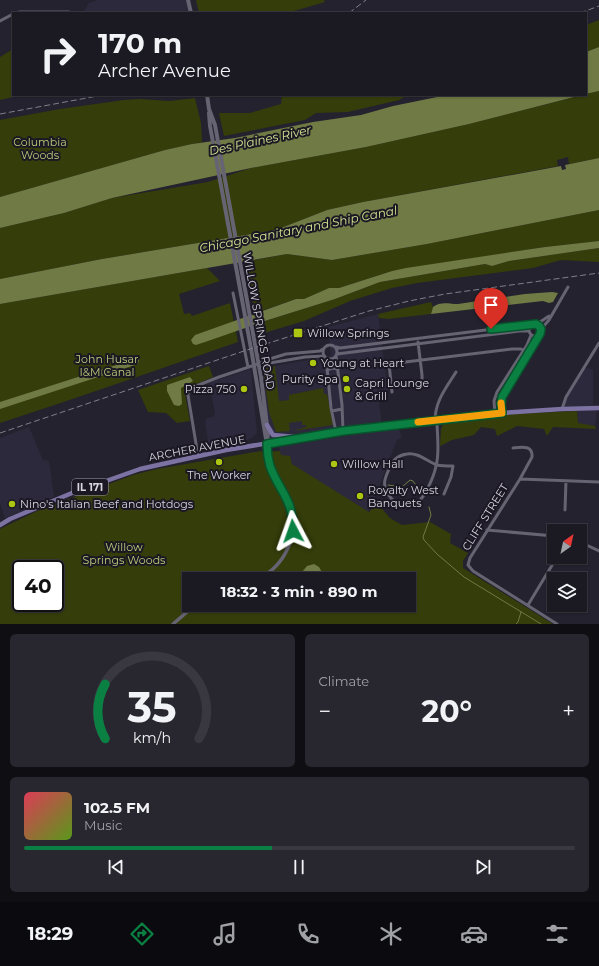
<!DOCTYPE html>
<meta charset="utf-8">
<style>
:root{--surface:#1b1a22;--page:#28272f;--text:#f1f3f6;--muted:#a0a1a5;--line:#393840;--accent:#0b8043}
body{margin:0;font-family:Montserrat,sans-serif;background:var(--page);color:var(--text);height:100vh;display:flex;flex-direction:column;font-size:15px;white-space:nowrap}
*{box-sizing:border-box;margin:0}
p{font-size:13px;color:var(--muted)}
.icon{flex:none;width:22px;height:22px;fill:none;stroke:currentColor;stroke-width:2;stroke-linecap:round;stroke-linejoin:round}
.map{position:relative;height:624px;overflow:hidden}
.sheet{display:flex;flex-direction:column;gap:10px;padding:10px;background:#0f0e13;flex:1}
.sheet>*{flex:none}
.banner{position:absolute;left:12px;top:12px;width:575px;height:84px;border-radius:0px;box-shadow:0 1px 3px #0004,0 0 0 1px var(--line);background:#1b1a22;color:var(--text);overflow:hidden}
.needle{width:26px;rotate:33deg}
.buttons{position:absolute;left:547px;top:524px;display:grid;gap:8px}
.buttons a{display:grid;place-items:center;width:40px;height:40px;border-radius:0px;background:var(--surface);box-shadow:0 1px 3px #0004,0 0 0 1px var(--line);font-size:20px}
.speed{position:absolute;left:12px;top:560px;display:flex;gap:8px;font-size:20px;font-weight:700;text-align:center}
.speed>*{display:grid;place-content:center;width:52px;height:52px;border-radius:50%;background:var(--surface);box-shadow:0 1px 3px #0004,0 0 0 1px var(--line);line-height:1}
.speed .limit{border:2px solid #111;border-radius:6px;background:#fff;color:#111}
.pin{position:absolute;display:grid;place-items:center;width:34px;height:34px;color:#fff;margin:-41px -17px;border-radius:50% 50% 50% 0;rotate:-45deg;box-shadow:0 0 4px #0007}
.pin .icon{rotate:45deg}
.me{position:absolute;width:44px;margin:-22px;rotate:356deg;stroke-linejoin:round;filter:drop-shadow(0 0 3px #0008)}
.turn{display:flex;align-items:center;gap:14px;height:84px;padding:0 20px;font-size:18px}
.turn .icon{width:52px;height:52px;stroke-width:2.5}
.turn b{display:block;font-size:28px;line-height:34px}
.big{font-size:30px;font-weight:700;line-height:1.1}
.sheet .widget{flex:1;display:flex;flex-direction:column;justify-content:center;gap:6px;min-width:0;padding:0 14px;border-radius:6px;background:var(--page)}
.sheet .dial{align-items:center;gap:0}
.dial svg{height:104px;overflow:visible;fill:none;stroke:var(--line);stroke-width:7;stroke-linecap:round;text-anchor:middle}
.dial text{fill:var(--text);stroke:none}
.song{display:flex;align-items:center;gap:12px}
.cover{width:48px;height:48px;border-radius:6px;background:linear-gradient(135deg,hsl(350 70% 55%),hsl(90 70% 35%))}
.played{height:4px;border-radius:2px;background:linear-gradient(90deg,var(--accent) 45%,var(--line) 45%)}
.keys{display:flex;justify-content:space-around;direction:ltr}
.heat{display:flex;justify-content:space-between;align-items:center;font-size:22px;direction:ltr}
.sheet .tiles{flex:1;display:grid;gap:10px;grid-template-columns:1fr 1fr}
.widget:last-child{grid-column:span 2}
.trip{position:absolute;left:182px;top:572px;width:234px;height:40px;border-radius:0px;background:var(--surface);box-shadow:0 1px 3px #0004,0 0 0 1px var(--line);font-weight:700;line-height:40px;text-align:center}
.menu{display:flex;height:64px;justify-content:space-around;align-items:center;background:#0b0a0e;color:var(--muted)}
.menu .icon{width:28px;height:28px}
.menu .current{color:var(--accent)}
.menu b{font-size:18px;color:var(--text)}
.map>svg:first-child{display:block}
</style>
<div class="map">
<svg width="599" height="624" viewBox="0 0 599 624">
<rect width="100%" height="100%" fill="#24222e"/>
<path fill="#2d293c" d="M98 0H186L189 13H83L89 3Z
M378 314 388 391 378 393 382 425 269 442V430L262 368 331 356 328 327Z
M585 368 593 369V407L597 411 595 426 578 424 577 411 560 408Z
M251 369 257 433 252 438 245 441 209 448 205 422 207 418 213 417 215 414 209 383Z
M29 427 43 460 49 461 54 497 5 518 0 503V438Z
M398 427 402 438 397 440 377 492 368 512 292 467 281 455 279 447Z"/>
<path fill="#353d0a" fill-rule="evenodd" d="M196 0H324L325 2 287 13H199Z
M599 20V47L586 52V25Z
M13 49V95H22L0 100V57Z
M599 91V158L569 164 568 157 557 160 558 166 363 202 327 210 276 230 102 259 0 279V228L64 213 112 198 208 182 251 168 366 147 469 124Z
M282 95H408L399 100 348 112 316 113 305 120 224 136 219 113H250L281 104Z
M195 98 201 123 202 142 165 150 0 197V120L60 109 124 100 140 99 169 101Z
M599 210V241L545 247 392 271 339 288H329L304 299H296L255 313 245 262 287 254 332 260 427 244Z
M599 248V262L561 260 533 268 417 283 392 288 350 301 304 321 264 333 259 331 258 327 268 320 335 299 380 282 485 264 492 266 509 261Z
M207 268 220 281 179 294 184 314 190 313 192 316 230 303 238 342C159 369 80 397 0 423V304Z
M431 302 433 307 431 314 388 319 379 318 378 314Z
M209 366 213 377 184 389 190 421 177 423 166 413 148 412 138 390Z
M275 366 279 401 289 400V395L323 388 324 394H327L333 425 293 431 306 427V425H302V421L289 423 290 431 276 432 269 412 263 369Z
M577 411 578 423 595 426 596 429 553 427 547 436 544 429 517 426 497 436 495 429 481 427 474 435 452 440 440 446 441 429 444 422 514 414Z
M261 451 263 452 280 451 281 455 290 456 292 464 369 512 377 503 390 518 402 525 430 522 451 534 450 543 468 553 463 561V568L553 624H0V529L37 511 133 475 157 469ZM21 569H55V603H21ZM189 579H409V605H189Z"/>
<path fill="#6f7a44" d="M599 47V91L586 94V52Z
M447 95H582L469 124 366 147 251 168 112 198 64 213 0 228V197L165 150 192 144 235 138 313 122 361 115 393 106Z
M599 158V210L427 244 332 260 287 254 0 304V279L102 259 276 230 327 210 363 202 561 166 562 170 566 169 565 165Z
M599 241V248L509 261 492 266 485 264 380 282 335 299 268 320 208 341 196 345 193 344 191 340 195 335 296 299H304L329 288H339L392 271 406 268 545 247Z
M552 292 558 293 553 302 549 303 543 301 431 314 433 307C440 301 450 304 458 304L525 294Z
M139 359 138 364 0 409V402L106 368Z
M190 377 193 381 181 388 182 404 179 406 174 405 167 391V385Z
M314 564 319 567 323 574C319 581 310 579 303 579L302 572 307 566Z"/>
<g fill="none" stroke-linecap="round" stroke-linejoin="round">
<path stroke="#6f7a44" stroke-width="1" d="M388 485 402 487 410 480 413 481 420 491
M429 507 431 515 423 537 424 540 437 554 464 577 541 624
M516 624 518 622 521 612"/>
<path stroke="#666372" stroke-width="3" d="M15 13 20 12H69
M0 21 13 14
M233 293 248 367
M529 330a6 6 0 1 1 12 0a6 6 0 1 1-12 0Z
M537 324 549 316
M541 329 549 320 568 287
M418 342 422 375V382
M323 352a7 7 0 1 1 14 0a7 7 0 1 1-14 0Z
M336 347 340 348 534 324
M337 354 519 331H529
M336 356 342 405 343 431
M326 358 331 408 336 432
M261 363 263 361 286 354 320 351 323 349
M327 370 332 368 338 369
M392 392 389 364 512 349H521L528 353
M562 409 566 397 599 343
M332 411 342 409
M502 413 501 401 503 393 540 334
M495 414 494 401 497 392 527 345 531 335
M435 421C435 401 446 388 456 372
M437 421C437 435 440 452 436 466 434 476 424 501 414 505 402 511 387 498 385 486 383 481 387 474 389 469 392 461 398 455 407 454 418 452 428 462 437 465 442 466 448 466 453 466L451 477 444 494
M513 448C522 447 533 445 532 457L520 479 470 558 468 565 473 571 557 624
M198 456 188 395V392L191 388 219 377 261 363 264 364 305 357 324 356
M520 479 599 482
M565 510 566 481
M487 530 554 536
M580 542 599 551
M528 605 557 557"/>
<path stroke="#666372" stroke-width="3.5" d="M258 579C285 566 301 533 289 504 284 490 274 479 270 465 268 458 267 451 267 443
M173 624 187 612 202 605"/>
<path stroke="#666372" stroke-width="4" d="M188 0 191 13
M207 95 209 109 215 125 261 377 268 433 267 443
M209 113 210 126 252 354 266 439"/>
<path stroke="#7d73a2" stroke-width="4.5" d="M267 425 273 435 295 437
M0 525 10 519 72 493 140 469 226 450 343 431 407 424 502 413 562 409 599 408"/>
<path stroke="#807e89" stroke-width="1" stroke-dasharray="6 3" stroke-linecap="butt" d="M349 13 366 0
M580 13 599 6
M0 114 103 95
M0 433 244 351 369 311 409 301 445 294 599 273"/>
</g>
<g fill="none" stroke-linecap="round" stroke-linejoin="round">
<defs>
<path id="route" d="M293 531C294 500 279 491 270 466 268 459 267 451 267 444L343 431 502 413 501 404 502 397 540 334 541 329 539 326 536 324 491 329"/>
</defs>
<use href="#route" stroke="#07532c" stroke-width="10"/>
<use href="#route" stroke="#0b8043" stroke-width="7"/>
<path stroke="#f59e0b" stroke-width="7" d="M418 422 502 413 501 403"/>
</g>
<g fill="#acc611" stroke="#1b1824" stroke-width="1.5">
<rect x="293" y="328" width="10" height="10" rx="2"/>
<circle cx="313" cy="363" r="4"/>
<circle cx="346" cy="379" r="4"/>
<circle cx="244" cy="389" r="4"/>
<circle cx="347" cy="389" r="4"/>
<circle cx="219" cy="462" r="4"/>
<circle cx="334" cy="464" r="4"/>
<circle cx="360" cy="496" r="4"/>
<circle cx="12" cy="504" r="4"/>
</g>
<g text-anchor="middle" dominant-baseline="central" stroke-width="4" stroke-linejoin="round" paint-order="stroke">
<rect fill="#1b1824" stroke="#9f9ca6" stroke-width="1" x="72" y="479" width="36" height="16" rx="3"/>
<g font-size="10" font-weight="bold" fill="#d7d5de">
<text x="90" y="487">IL 171</text>
</g>
<g font-size="11" fill="#bbcd7b" stroke="#1b1824">
<text x="40" y="142">Columbia<tspan x="40" dy="13">Woods</tspan></text>
<text x="107" y="359">John Husar<tspan x="107" dy="13">I&amp;M Canal</tspan></text>
<text x="124" y="547">Willow<tspan x="124" dy="13">Springs Woods</tspan></text>
</g>
<g font-size="11" fill="#d7d5de" stroke="#1b1824">
<text transform="translate(259 321) rotate(80)">WILLOW SPRINGS ROAD</text>
<text transform="translate(197 448) rotate(-11)">ARCHER AVENUE</text>
<text transform="translate(485 517) rotate(-58)">CLIFF STREET</text>
</g>
<g font-size="11" fill="#d7d5de" stroke="#1b1824" text-anchor="start">
<text x="307" y="333">Willow Springs</text>
<text x="321" y="363">Young at Heart</text>
<text x="338" y="379" text-anchor="end">Purity Spa</text>
<text x="355" y="383">Capri Lounge<tspan x="355" dy="13">&amp; Grill</tspan></text>
<text x="236" y="389" text-anchor="end">Pizza 750</text>
<text x="342" y="464">Willow Hall</text>
<text x="219" y="475" text-anchor="middle">The Worker</text>
<text x="368" y="490">Royalty West<tspan x="368" dy="13">Banquets</tspan></text>
<text x="20" y="504">Nino's Italian Beef and Hotdogs</text>
</g>
<g font-size="12" font-style="italic" fill="#d5e794" stroke="#1b1824">
<text transform="translate(260 140) rotate(-12)">Des Plaines River</text>
<text transform="translate(298 229) rotate(-11)">Chicago Sanitary and Ship Canal</text>
</g>
</g>
</svg>
<div class="buttons">
<a><svg class="needle" viewBox="-14 -14 28 28"><path d="M0-13l5 13h-10z" fill="#e53935"/><path d="M0 13l5-13h-10z" fill="#a0a1a5"/></svg></a>
<a><svg class="icon" aria-label="layers" viewBox="0 0 24 24"><path d="M12 4l9 5-9 5-9-5zM3 14l9 5 9-5"/></svg></a>
</div>
<div class="speed"><div class="limit">40</div></div>
<div class="pin" style="left:491px;top:329px;background:#d93025"><svg class="icon" aria-label="arrive" viewBox="0 0 24 24"><path d="M6 21V4h12l-3 4 3 4H6"/></svg></div>
<svg class="me" style="left:293px;top:531px" viewBox="-20 -20 40 40"><path d="M0-17L14 15 0 8-14 15z" fill="#0b8043" stroke="#fff" stroke-width="4"/></svg>
<div class="trip">18:32 · 3 min · 890 m</div>
<div class="banner">
<div class="turn"><svg class="icon" aria-label="right" viewBox="0 0 24 24"><path d="M7 20v-9h11M14 6l5 5-5 5"/></svg><div><b>170 m</b>Archer Avenue</div></div>
</div>
</div>
<section class="sheet">
<div class="tiles">
<div class="widget dial"><svg viewBox="0 0 100 80">
<path d="M14 69A42 42 0 1 1 86 69"/>
<path d="M14 69A42 42 0 0 1 14 27" stroke="#0b8043"/>
<text x="50" y="56" font-size="32" font-weight="700">35</text>
<text x="50" y="72" font-size="11">km/h</text>
</svg></div>
<div class="widget"><p>Climate</p>
<div class="heat"><a>−</a><b class="big">20°</b><a>+</a></div>
</div>
<div class="widget">
<div class="song"><i class="cover"></i><div><b>102.5 FM</b><p>Music</p></div></div>
<div class="played"></div>
<div class="keys"><svg class="icon" aria-label="previous" viewBox="0 0 24 24"><path d="M18 5L8 12l10 7zM5 5v14"/></svg><svg class="icon" aria-label="pause" viewBox="0 0 24 24"><path d="M8 5v14M16 5v14"/></svg><svg class="icon" aria-label="next" viewBox="0 0 24 24"><path d="M6 5l10 7-10 7zM19 5v14"/></svg></div>
</div>
</div>
</section>
<nav class="menu">
<b>18:29</b>
<svg class="icon current" aria-label="directions" viewBox="0 0 24 24"><path d="M12 3l9 9-9 9-9-9zM9 14v-3h6M13 9l2 2-2 2"/></svg>
<svg class="icon" aria-label="music" viewBox="0 0 24 24"><path d="M9 18V5l10-2v13"/><circle cx="6" cy="18" r="3"/><circle cx="16" cy="16" r="3"/></svg>
<svg class="icon" aria-label="phone" viewBox="0 0 24 24"><path d="M5 4h4l2 5-3 2q2 4 5 5l2-3 5 2v4C11 20 4 13 5 4z"/></svg>
<svg class="icon" aria-label="climate" viewBox="0 0 24 24"><path d="M12 3v18M4 7l16 10M4 17L20 7"/></svg>
<svg class="icon" aria-label="car" viewBox="0 0 24 24"><path d="M5 17H2v-5l4-1 3-4h7l3 4 3 1v5h-3M9 17h6M6 11h13"/><circle cx="7" cy="17" r="2"/><circle cx="17" cy="17" r="2"/></svg>
<svg class="icon" aria-label="filters" viewBox="0 0 24 24"><path d="M4 7h16M4 17h16"/><circle cx="9" cy="7" r="2"/><circle cx="15" cy="17" r="2"/></svg>
</nav>
